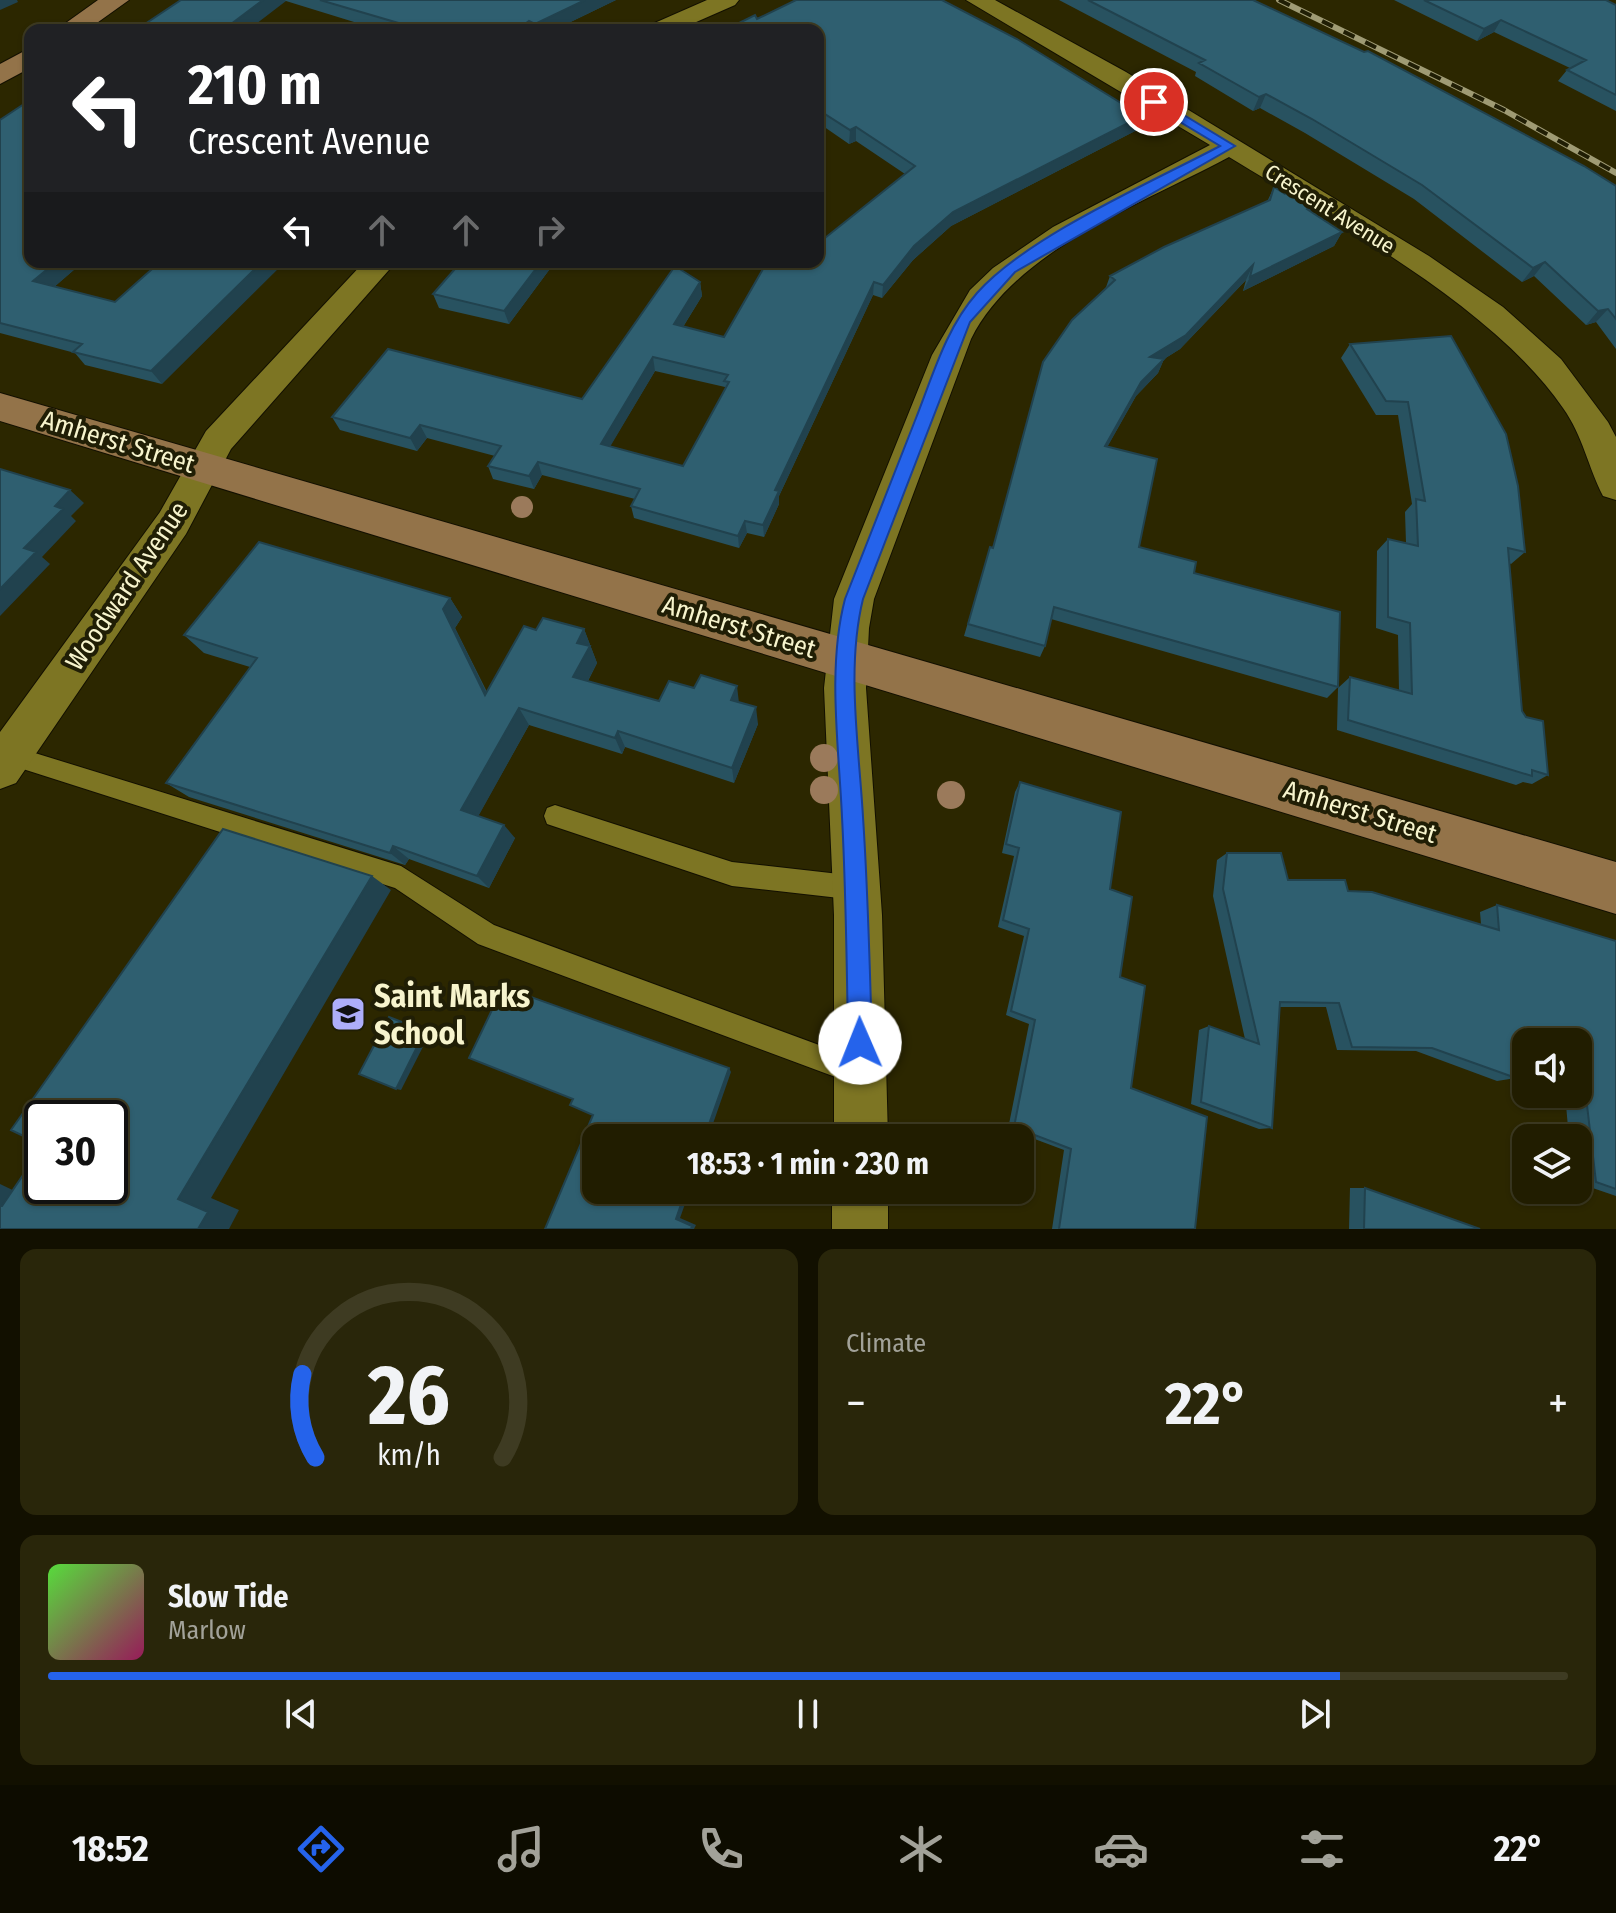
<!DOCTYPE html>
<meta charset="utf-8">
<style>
:root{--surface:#211d00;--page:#29260a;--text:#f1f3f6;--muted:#a2a299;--line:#3e3b22;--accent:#2563eb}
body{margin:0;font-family:"Fira Sans Condensed",sans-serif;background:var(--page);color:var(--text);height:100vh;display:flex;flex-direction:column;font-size:30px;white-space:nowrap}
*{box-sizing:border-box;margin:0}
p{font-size:26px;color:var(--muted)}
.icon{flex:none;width:44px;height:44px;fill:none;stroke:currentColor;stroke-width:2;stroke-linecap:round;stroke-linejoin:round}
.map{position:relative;height:1229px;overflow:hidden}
.sheet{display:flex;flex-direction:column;gap:20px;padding:20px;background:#121000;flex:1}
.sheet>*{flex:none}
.hud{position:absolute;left:24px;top:24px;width:800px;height:244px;border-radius:16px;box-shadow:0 2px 6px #0004,0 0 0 2px var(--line);background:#202124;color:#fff;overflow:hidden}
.buttons{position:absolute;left:1512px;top:1028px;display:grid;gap:16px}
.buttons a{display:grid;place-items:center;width:80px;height:80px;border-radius:16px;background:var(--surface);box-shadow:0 2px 6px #0004,0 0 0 2px var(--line);font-size:40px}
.speed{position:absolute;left:24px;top:1100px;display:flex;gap:16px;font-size:40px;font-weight:700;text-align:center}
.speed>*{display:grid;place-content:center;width:104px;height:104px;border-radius:50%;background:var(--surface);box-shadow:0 2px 6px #0004,0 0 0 2px var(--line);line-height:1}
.speed .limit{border:4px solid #111;border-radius:12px;background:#fff;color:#111}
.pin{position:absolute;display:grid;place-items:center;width:68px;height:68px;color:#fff;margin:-34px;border:4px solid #fff;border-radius:50%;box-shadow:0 2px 8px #0007}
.me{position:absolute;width:88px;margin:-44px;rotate:359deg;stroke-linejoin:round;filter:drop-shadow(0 0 6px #0008)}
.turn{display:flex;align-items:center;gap:28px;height:168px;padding:0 32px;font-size:36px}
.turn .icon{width:104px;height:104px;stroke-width:2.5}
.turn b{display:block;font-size:56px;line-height:68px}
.lanes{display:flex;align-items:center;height:76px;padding:0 32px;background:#0003;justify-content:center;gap:40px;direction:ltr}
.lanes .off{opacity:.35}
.big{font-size:60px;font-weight:700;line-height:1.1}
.sheet .widget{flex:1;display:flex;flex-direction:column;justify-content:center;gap:12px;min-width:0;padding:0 28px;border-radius:16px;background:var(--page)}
.sheet .dial{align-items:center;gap:0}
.dial svg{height:208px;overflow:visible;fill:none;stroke:var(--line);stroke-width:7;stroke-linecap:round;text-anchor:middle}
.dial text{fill:var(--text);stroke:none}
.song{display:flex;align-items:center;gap:24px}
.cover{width:96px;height:96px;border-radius:12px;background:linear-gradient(135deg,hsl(110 70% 55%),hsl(330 70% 35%))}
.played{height:8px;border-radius:4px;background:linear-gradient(90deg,var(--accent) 85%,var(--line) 85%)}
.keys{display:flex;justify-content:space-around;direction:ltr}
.heat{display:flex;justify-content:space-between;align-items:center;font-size:44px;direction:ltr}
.sheet .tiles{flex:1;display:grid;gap:20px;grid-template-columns:1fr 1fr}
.widget:last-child{grid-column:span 2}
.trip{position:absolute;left:582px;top:1124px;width:452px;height:80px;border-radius:16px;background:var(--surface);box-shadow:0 2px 6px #0004,0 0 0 2px var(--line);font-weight:700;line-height:80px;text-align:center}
.tabs{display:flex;height:128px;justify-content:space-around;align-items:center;background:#0d0c00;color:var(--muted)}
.tabs .icon{width:56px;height:56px}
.tabs .selected{color:var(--accent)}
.tabs b{font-size:36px;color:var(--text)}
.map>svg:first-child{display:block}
</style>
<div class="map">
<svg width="1616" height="1229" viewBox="0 0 1616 1229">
<rect width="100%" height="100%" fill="#2c2700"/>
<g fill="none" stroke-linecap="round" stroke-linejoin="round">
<defs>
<path id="lane" d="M9 745 401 866 494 925 857 1059 866 1063 870 1072 866 1081 857 1085 478 944 395 888 1 762V748Z
M555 805 732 862 857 876 865 880 869 888 865 896 857 900 732 886 547 824 544 816 547 808Z"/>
<path id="street" d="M707 0H739L735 5 678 30H646L650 25Z
M966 0H995L1126 72 1429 256 1503 307 1561 359 1608 422 1616 437V500L1603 496C1588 467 1583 436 1563 408 1493 306 1335 222 1229 157 1144 203 1016 249 971 339L874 599 869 628 866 688 882 915 888 1138H834V915L824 688 834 599 932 355 970 290 993 268 1053 227 1210 145Z
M364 262H396L231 449 186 534 16 783 0 789V732L160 512 206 431Z
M832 1190H888V1229H832Z"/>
<path id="secondary" d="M98 0H129L87 30H56Z
M30 48V68L0 84V64Z
M0 393 1616 862V914L0 421Z"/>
</defs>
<use href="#lane" stroke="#131000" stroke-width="2"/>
<use href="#street" stroke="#131000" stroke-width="2"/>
<use href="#secondary" stroke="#131000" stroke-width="2"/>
<use href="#lane" fill="#7d7523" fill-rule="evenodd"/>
<use href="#street" fill="#7d7523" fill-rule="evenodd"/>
<use href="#secondary" fill="#937349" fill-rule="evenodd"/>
<defs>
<path id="rail" d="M1279 0 1504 110 1616 173"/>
</defs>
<use href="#rail" stroke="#9f9b74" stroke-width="6"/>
<use href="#rail" stroke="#201e05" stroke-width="4" stroke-dasharray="12" stroke-linecap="butt"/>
</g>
<g fill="#9b7a5b">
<circle cx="522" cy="507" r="11"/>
<circle cx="824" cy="758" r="14"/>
<circle cx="824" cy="790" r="14"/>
<circle cx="951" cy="795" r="14"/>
</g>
<path fill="#285260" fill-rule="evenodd" d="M181 0H616L554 30H380L286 1Z
M1059 0H1254L1616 186V349L1596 322 1586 325 1534 276 1522 282 1414 199 1305 133 1260 108 1253 111 1195 76 1196 72Z
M1394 0H1606L1616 5V111L1558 81 1567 70 1570 68 1494 32 1477 41Z
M757 19 1142 116 1137 130 951 226 913 260 882 298 873 295 779 496V504L764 537 747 533 739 548 634 518 631 506 635 499 542 475 534 489 493 479 488 466 495 456 427 438 417 451 340 430 332 417 582 399 700 282 702 296 683 327 724 337 825 238 905 174 856 141 849 144 820 124ZM655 371 725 387V389L683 466 610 446Z
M0 120 30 262H83L54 287 115 302 162 384 85 365 75 353 0 333Z
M1274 187 1342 232 1334 246 1243 291 1246 280 1180 349 1164 359 1158 373 1136 396 1107 447 1139 547 1194 573 1338 687 1327 698 1051 619 1045 646 1040 657 964 636 990 547 993 548 1105 290 1110 276 1267 202Z
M461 262H555L509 324 439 308 433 294Z
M1451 336 1525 552 1511 564 1509 563 1522 711 1548 775 1532 784 1523 782 1516 785 1337 730 1338 688 1350 677 1399 691 1398 635 1376 628 1377 551 1388 539 1406 543 1405 512 1412 504 1398 415H1376L1341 358 1350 344Z
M450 598 462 617 455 628 487 692 536 630 584 629 597 663 588 681 659 701 739 702 758 724 734 783 625 747 622 754 529 725 478 816 515 838 489 888 409 859 405 865 189 797 166 783 250 667 204 653 184 635Z
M1020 782 1110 889 1120 977 1131 1088 1195 1229H1052L1064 1150 1008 1129 1029 1024 1006 1015 1024 936 998 927 1014 856 1002 853 1015 792Z
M1227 853 1288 880 1348 891 1481 924 1480 912 1497 905 1616 941V1196L1578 1183V1138H1569L1565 1094H1578V1042H1526V1078L1516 1074V1078L1497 1081 1416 1051 1337 1050 1326 1007H1280L1272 1128 1259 1129 1191 1104 1199 1030 1209 1026 1245 1039 1213 896 1217 860Z
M1350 1188H1365L1480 1229H1349Z"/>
<path fill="#21424e" d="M0 0H17L18 2 0 10Z
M263 0H285L286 1 248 30H223Z
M585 0H616L554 30H536L535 24Z
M1501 20 1494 32 1477 41 1484 29Z
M529 21 531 30H517Z
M1266 94 1260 108 1253 111 1259 97Z
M820 111V124L818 126V112Z
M1142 116 1137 130 951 226 913 260 882 298 883 285 914 246 953 212Z
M856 127V141L849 144 850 130Z
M1320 196 1312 210 1300 223 1307 209Z
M1342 232 1334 246 1243 291 1250 277Z
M56 262H83L45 295 33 281Z
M262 262H285L162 384 151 371Z
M541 262H555L509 324 504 311Z
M1545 262 1534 276 1522 282 1533 268Z
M1253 265 1246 280 1180 349 1164 359 1158 373 1136 396 1100 460 1105 446 1150 357Z
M700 282 702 296 676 338 674 324Z
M874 282 873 295 779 496V504L764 537 763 525 775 490Z
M1608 309 1596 322 1586 325 1598 311Z
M653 357 655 371 604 457 601 444Z
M420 425 427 438 417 451 410 438Z
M538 462 542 475 534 489 529 476Z
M70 490 84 503 71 516 76 521 42 557 50 564 0 616V589L24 548 55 506Z
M745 521 747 533 739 548 738 536Z
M450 598 462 617 455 628 496 712 485 695 443 609Z
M584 629 597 663 581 694 573 677 577 643Z
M737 686 739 703 731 700Z
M756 707 758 724 734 783 732 768Z
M519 708 529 725 474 824 461 810Z
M618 731 625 747 622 754 615 738Z
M504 825 515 838 489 888 477 876Z
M393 846 409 859 405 865 390 853Z
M372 876 391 890 211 1198 239 1210 229 1229H198L178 1199Z
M425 1031 430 1033 401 1090 396 1089Z
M729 1068 731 1072 708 1138H704Z
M0 1184 44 1205 2 1206H0Z
M686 1190H690L680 1218 696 1225 694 1229H691L676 1219Z"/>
<path fill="#2f5f70" stroke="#21424e" stroke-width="2" fill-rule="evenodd" d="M181 0H263L223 30H136Z
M320 0H585L535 24 529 21 517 30H408L412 27Z
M796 0H942L1017 39 1142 116 953 212 914 246 883 285 874 282 775 490 779 491 763 525 745 521 738 536 631 506 640 489 538 462 529 476 488 466 501 446 420 425 410 438 332 417 388 349 582 399 675 266 700 282 674 324 724 337 767 262H818V236L825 238 915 166 856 127 850 130 820 111 818 112V30H725L755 15 757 19ZM653 357 728 375 724 381 729 382 683 466 601 444Z
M1088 0H1253L1364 52 1368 51 1584 166 1616 186V319L1608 309 1598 311 1545 262 1533 268 1422 185 1312 119 1266 94 1259 97 1199 63 1205 60Z
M1424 0H1606L1616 5V95L1567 70 1586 60 1501 20 1484 29Z
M30 100V262H56L33 281 115 302 160 262H262L151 371 73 352 82 344 0 323V120Z
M1274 187 1285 194 1304 187 1320 196 1307 209 1342 232 1250 277 1253 265 1186 335 1150 357 1164 359 1141 382 1105 446 1157 459 1139 547 1196 562 1194 573 1340 612 1338 687 1054 607 1045 646 968 624 990 547 993 548 1043 362 1072 320 1115 280 1110 276 1164 247 1270 200Z
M461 262H541L504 311 433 294Z
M1451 336 1506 434 1518 486 1525 552 1508 548 1522 711 1526 717 1543 721 1548 775 1532 770V776L1348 720 1350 677 1412 694 1410 623 1388 617V539L1418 546 1416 499 1425 501 1408 402 1386 401 1350 344Z
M0 469 70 490 55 506 63 509 24 548 36 552 0 589Z
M259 542 450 598 443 609 485 695 524 626 536 630 543 618 584 629 577 643 590 646 573 677 659 701 669 681 694 688 701 675 737 686 731 700 756 707 732 768 618 731 615 738 519 708 461 810 504 825 477 876 393 846 390 853 166 783 257 658 184 635Z
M1020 782 1121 812 1110 889 1132 897 1120 977 1145 986 1131 1088 1207 1117 1195 1229H1059L1071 1149 1014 1127 1035 1020 1011 1011 1029 929 1003 920 1019 848 1006 844Z
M223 829 372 876 178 1199 208 1212 198 1229H0V1206H2L42 1147V1186H110V1118H42V1145L11 1130Z
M1227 853H1281L1288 880H1345L1348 891 1372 892 1499 930 1497 905 1616 941V1189L1596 1182 1585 1088 1578 1086V1042H1526V1068L1515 1065 1516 1078 1432 1048 1352 1047 1339 1003 1280 1002 1272 1128 1201 1102 1209 1026 1259 1044 1223 889Z
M503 987 729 1068 704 1138H596V1190H686L676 1219 692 1226 691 1229H545L593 1115 570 1105 573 1099 469 1058Z
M389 1017 425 1031 396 1089 359 1074Z
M1365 1188 1480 1229H1364Z"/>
<path fill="#2563eb" stroke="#184099" stroke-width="2" d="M1150 100H1159L1235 146 1015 272 970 322 863 599C846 668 859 747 863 817 868 892 870 968 872 1043L868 1051 860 1055 851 1051 848 1043C847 968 846 892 842 817 839 747 827 668 845 599 869 538 893 478 916 418 933 375 946 328 977 293 1028 236 1150 183 1220 146L1150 104Z"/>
<defs>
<symbol id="school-square" viewBox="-11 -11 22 22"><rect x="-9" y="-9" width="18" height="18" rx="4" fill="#aeaefa" stroke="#201e05"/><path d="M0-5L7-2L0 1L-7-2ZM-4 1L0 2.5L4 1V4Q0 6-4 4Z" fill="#111"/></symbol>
</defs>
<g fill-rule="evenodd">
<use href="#school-square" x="328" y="994" width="40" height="40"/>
</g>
<g text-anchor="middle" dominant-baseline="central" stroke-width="8" stroke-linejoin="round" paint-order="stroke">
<g font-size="22" fill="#f7f4cd" stroke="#201e05">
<text transform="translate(1330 209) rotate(32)">Crescent Avenue</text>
</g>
<g font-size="26" fill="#f7f4cd" stroke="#201e05">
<text transform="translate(118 442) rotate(17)">Amherst Street</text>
<text transform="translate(127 586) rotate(-56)">Woodward Avenue</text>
<text transform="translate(739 627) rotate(17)">Amherst Street</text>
<text transform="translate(1360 812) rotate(17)">Amherst Street</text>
</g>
<g font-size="32" font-weight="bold" fill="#f7f4cd" stroke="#201e05" text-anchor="start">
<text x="374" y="996">Saint Marks<tspan x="374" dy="37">School</tspan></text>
</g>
</g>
</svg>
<div class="buttons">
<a><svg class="icon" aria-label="sound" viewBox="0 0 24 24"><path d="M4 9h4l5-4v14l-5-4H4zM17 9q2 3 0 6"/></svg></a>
<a><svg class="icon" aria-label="layers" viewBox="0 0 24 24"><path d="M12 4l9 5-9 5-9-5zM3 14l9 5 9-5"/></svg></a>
</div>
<div class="speed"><div class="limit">30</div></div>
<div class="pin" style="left:1154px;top:102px;background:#d93025"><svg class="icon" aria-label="arrive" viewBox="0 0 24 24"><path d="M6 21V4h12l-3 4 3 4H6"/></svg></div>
<svg class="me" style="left:860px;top:1043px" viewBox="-20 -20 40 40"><circle r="19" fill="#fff"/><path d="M0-13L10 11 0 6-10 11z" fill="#2563eb"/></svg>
<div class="trip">18:53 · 1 min · 230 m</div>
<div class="hud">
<div class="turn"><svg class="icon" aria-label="left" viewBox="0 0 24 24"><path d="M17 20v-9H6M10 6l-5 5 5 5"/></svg><div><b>210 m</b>Crescent Avenue</div></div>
<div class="lanes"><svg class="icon" aria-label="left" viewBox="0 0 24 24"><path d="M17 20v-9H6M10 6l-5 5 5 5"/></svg><svg class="icon off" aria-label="ahead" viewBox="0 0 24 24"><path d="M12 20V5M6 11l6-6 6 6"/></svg><svg class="icon off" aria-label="ahead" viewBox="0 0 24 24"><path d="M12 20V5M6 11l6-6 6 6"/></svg><svg class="icon off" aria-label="right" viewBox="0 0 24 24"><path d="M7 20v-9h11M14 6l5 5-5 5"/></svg></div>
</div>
</div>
<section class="sheet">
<div class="tiles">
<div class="widget dial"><svg viewBox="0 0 100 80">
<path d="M14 69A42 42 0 1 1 86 69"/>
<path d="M14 69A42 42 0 0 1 9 37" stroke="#2563eb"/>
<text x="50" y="56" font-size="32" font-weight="700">26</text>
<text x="50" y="72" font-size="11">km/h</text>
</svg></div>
<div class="widget"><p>Climate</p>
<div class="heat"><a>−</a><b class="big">22°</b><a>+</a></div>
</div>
<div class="widget">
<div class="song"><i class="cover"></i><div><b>Slow Tide</b><p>Marlow</p></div></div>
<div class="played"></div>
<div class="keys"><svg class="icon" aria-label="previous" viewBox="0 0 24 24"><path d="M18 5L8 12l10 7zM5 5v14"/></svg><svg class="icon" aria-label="pause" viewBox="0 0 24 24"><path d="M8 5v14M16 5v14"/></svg><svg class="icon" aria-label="next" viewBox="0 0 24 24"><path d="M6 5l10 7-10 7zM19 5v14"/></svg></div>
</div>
</div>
</section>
<nav class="tabs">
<b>18:52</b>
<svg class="icon selected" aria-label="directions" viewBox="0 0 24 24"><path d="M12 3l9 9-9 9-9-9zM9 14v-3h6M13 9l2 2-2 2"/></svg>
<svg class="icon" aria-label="music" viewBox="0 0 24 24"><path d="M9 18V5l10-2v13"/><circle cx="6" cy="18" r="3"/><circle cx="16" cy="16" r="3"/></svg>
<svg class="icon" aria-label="phone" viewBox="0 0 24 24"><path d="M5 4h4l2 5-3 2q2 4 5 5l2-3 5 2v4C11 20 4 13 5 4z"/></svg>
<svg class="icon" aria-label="climate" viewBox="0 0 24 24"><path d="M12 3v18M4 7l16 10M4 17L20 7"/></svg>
<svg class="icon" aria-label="car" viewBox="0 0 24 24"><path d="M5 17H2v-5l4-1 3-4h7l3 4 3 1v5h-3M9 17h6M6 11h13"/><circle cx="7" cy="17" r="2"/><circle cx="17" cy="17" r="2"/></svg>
<svg class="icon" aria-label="filters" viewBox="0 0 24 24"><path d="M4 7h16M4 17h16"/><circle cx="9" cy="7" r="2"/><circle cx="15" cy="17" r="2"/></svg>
<b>22°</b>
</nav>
